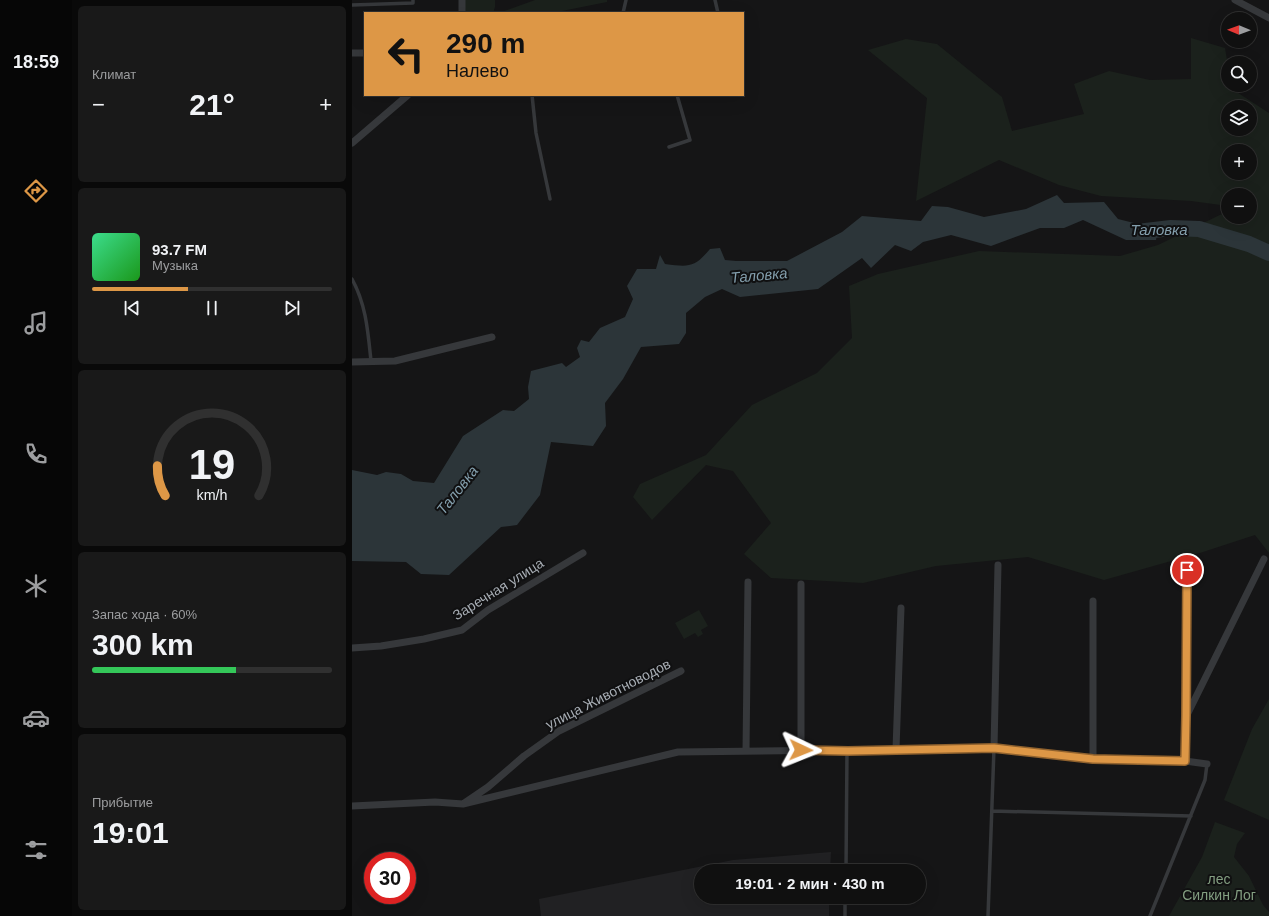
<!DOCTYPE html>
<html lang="ru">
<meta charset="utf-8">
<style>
:root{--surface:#101010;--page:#191919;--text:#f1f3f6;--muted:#9c9d9f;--line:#303030;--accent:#dd9746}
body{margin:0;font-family:Helvetica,sans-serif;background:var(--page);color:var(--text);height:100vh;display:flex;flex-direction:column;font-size:15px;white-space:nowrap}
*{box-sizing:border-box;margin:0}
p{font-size:13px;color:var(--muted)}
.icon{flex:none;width:22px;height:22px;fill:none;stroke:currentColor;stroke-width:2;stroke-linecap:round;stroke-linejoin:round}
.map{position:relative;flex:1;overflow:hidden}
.details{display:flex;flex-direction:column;gap:6px;padding:6px;background:#090909;width:280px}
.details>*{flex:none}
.hud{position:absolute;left:12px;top:12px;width:380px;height:84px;border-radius:0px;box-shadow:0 4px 16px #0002,0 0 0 1px var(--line);background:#dd9746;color:#111;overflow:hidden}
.needle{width:26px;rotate:271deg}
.tools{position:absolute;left:869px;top:12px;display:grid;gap:8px}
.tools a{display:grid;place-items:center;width:36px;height:36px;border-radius:50%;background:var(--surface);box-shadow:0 4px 16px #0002,0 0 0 1px var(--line);font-size:20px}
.speed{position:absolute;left:12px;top:852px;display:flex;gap:8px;font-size:20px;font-weight:700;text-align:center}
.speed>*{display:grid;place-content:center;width:52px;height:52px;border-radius:50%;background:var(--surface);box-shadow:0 4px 16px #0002,0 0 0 1px var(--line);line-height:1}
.speed .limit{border:6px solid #d22;background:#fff;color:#111}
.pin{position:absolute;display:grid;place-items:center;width:34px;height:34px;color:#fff;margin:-17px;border:2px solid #fff;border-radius:50%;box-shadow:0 1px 4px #0007}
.me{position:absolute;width:44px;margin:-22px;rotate:92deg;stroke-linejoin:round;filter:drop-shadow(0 0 3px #0008)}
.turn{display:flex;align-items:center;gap:14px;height:84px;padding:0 16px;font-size:18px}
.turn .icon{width:52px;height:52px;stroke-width:2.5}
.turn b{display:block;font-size:28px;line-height:34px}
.big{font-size:30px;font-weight:600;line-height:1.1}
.details .card{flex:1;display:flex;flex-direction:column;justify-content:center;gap:6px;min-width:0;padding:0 14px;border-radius:6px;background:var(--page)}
.details .dial{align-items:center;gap:0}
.dial svg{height:104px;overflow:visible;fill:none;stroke:var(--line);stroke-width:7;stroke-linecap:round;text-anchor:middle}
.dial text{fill:var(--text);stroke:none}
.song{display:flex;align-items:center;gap:12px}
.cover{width:48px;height:48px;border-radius:6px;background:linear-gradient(135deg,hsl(150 70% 55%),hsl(120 70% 35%))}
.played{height:4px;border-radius:2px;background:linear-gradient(90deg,var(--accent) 40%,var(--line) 40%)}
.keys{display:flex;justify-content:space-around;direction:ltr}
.heat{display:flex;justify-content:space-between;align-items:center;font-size:22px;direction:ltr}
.charge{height:6px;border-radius:3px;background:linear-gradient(90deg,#34c759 60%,var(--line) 0)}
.trip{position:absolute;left:342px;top:864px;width:232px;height:40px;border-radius:20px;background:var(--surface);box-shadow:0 4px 16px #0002,0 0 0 1px var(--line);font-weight:600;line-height:40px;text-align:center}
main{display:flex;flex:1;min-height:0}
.tabs{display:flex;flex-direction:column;width:72px;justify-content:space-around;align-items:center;background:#060606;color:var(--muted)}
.tabs .icon{width:28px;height:28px}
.tabs .current{color:var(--accent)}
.tabs b{font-size:18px;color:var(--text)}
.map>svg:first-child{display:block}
</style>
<main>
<nav class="tabs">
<b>18:59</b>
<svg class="icon current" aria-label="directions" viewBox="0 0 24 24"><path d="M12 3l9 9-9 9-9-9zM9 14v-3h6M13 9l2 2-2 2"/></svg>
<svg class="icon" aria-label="music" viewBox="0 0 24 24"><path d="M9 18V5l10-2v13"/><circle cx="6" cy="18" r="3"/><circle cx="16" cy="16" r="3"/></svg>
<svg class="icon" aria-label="phone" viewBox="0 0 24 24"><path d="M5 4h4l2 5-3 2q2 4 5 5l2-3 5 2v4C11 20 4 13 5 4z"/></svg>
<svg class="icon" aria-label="climate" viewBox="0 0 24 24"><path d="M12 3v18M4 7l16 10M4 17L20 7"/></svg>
<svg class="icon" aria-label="car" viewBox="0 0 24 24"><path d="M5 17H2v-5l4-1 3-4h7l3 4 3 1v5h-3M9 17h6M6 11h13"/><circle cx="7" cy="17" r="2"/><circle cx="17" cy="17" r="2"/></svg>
<svg class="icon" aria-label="filters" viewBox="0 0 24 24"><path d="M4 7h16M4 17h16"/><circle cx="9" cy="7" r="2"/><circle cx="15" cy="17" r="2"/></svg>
</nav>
<section class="details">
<div class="card"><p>Климат</p>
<div class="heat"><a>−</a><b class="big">21°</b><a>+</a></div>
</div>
<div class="card">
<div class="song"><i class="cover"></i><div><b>93.7 FM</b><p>Музыка</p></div></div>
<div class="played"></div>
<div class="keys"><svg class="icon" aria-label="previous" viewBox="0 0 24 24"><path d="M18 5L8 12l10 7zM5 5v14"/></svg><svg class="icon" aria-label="pause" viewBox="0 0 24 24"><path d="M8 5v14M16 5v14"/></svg><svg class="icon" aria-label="next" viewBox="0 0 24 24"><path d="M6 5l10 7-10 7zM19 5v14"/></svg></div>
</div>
<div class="card dial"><svg viewBox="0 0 100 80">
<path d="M14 69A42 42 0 1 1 86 69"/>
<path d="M14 69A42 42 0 0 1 8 46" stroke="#dd9746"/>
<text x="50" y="56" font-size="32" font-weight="700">19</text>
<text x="50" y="72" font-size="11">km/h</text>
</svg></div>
<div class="card"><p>Запас хода · 60%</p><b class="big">300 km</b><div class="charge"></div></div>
<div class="card"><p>Прибытие</p><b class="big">19:01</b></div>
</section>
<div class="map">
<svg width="917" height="916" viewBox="0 0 917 916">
<rect width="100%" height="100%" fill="#151516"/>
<path fill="#212123" d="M479 852 478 871H349V897H477V916H189L187 899 381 860Z"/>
<path fill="#1b211c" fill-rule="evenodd" d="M112 0H143V7L141 13H112Z
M183 0H255V2L200 13H147Z
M839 38 873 48 876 66V85H879L880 89 917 113V553L903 535 851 552 752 580 676 557 584 566 511 583 419 578 392 554 419 523 381 471 354 465 300 520 281 497 288 484 354 455 400 405 465 373 500 338 497 286 526 274 627 251 768 256 806 245 876 211V217H898V195H876V206L839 201 749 196 707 185 647 160 564 201 575 98 516 50 554 39 585 44 650 97 660 131 732 114 722 84 757 71 798 80 839 79ZM876 107H898V129H876ZM876 151H898V173H876Z
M347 610 356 626 349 630 351 634 346 637 343 633 332 639 323 623Z
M917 699V820L872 800 900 729Z
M863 822 893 833 885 844 882 857 897 876 911 905 917 912V916H817L850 857Z"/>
<path fill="#2c3539" d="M705 195 712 203 752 202 766 219 806 229 804 240H774L731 220 712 228H688L639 246 599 235 571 242 559 251 543 245 519 268 510 258 466 289 388 297 370 289 353 297 334 313V333L327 344 289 347 271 379 253 403 254 426 241 446 199 442 188 495 165 525 149 527 97 575 69 574 54 562 0 561V470L25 475 34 472 49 474 61 481 82 483 111 436 151 410 162 411 177 399 176 387 179 371 210 363 214 367 228 357 225 348 229 340 237 342 248 328 273 317 281 299 275 286 285 269H304L308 255 313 264C337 267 342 268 358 249L368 248 373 260 384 261H435L490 232 510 216 569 221 580 206 596 207 632 217 674 209Z"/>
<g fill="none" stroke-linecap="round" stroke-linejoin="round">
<path stroke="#2c3539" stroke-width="16" d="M785 232 819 228 847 229 897 244 917 253"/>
<path stroke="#36383b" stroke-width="3.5" d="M363 0 366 13
M0 5 61 3V0
M271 13 274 0
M180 95 184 133 198 199
M317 147 338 140 325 95
M0 279C14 304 16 332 19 361
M640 811 839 816
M494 871 495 751
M493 916V897
M636 916 642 748
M798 916 853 780 855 764"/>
<path stroke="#36383b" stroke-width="7" d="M110 0V13
M883 0 917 18
M0 53H13
M0 143 56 95
M0 362 43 361 140 337
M0 648 29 646 72 639 110 630 136 610 231 553
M836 713 912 559
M642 748 646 565
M544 749 549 608
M449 750V584
M394 751 396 582
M741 759V601
M833 761 834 716 835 570
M111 804 326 752 642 748 741 759 833 761 855 764
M0 806 83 802 111 804 136 787 172 756 207 731 329 671"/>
</g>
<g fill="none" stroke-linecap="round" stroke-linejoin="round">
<defs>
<path id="route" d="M449 750 496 751 642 748 741 759 833 761 834 716 835 570"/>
</defs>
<use href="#route" stroke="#90622e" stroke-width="10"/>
<use href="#route" stroke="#dd9746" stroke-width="7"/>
</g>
<g text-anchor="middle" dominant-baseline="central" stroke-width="4" stroke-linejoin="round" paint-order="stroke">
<g font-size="14" fill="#a8aeb5" stroke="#101011">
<text transform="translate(146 589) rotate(-32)">Заречная улица</text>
<text transform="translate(256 694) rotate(-27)">улица Животноводов</text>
</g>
<g font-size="14" fill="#839e81" stroke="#101011">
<text x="867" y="879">лес<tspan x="867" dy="16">Силкин Лог</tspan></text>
</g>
<g font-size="15" font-style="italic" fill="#839eac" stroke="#101011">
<text x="807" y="229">Таловка</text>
<text transform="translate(407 275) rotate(-5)">Таловка</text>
<text transform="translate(105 490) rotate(-52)">Таловка</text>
</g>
</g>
</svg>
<div class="tools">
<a><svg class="needle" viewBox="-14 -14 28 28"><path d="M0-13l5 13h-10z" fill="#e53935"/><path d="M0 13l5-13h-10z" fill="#9c9d9f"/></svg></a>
<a><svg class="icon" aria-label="search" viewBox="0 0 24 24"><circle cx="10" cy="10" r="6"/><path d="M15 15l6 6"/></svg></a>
<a><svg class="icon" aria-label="layers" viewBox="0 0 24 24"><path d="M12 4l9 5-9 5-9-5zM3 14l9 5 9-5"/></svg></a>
<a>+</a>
<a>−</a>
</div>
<div class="speed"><div class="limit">30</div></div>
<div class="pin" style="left:835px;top:570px;background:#d93025"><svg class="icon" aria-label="arrive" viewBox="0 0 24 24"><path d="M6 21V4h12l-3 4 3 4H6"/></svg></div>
<svg class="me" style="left:449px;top:750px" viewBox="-20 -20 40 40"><path d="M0-17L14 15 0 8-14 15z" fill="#dd9746" stroke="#fff" stroke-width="4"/></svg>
<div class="trip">19:01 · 2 мин · 430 m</div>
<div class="hud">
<div class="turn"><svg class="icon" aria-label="left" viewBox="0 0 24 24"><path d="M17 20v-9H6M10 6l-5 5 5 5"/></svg><div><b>290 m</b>Налево</div></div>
</div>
</div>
</main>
